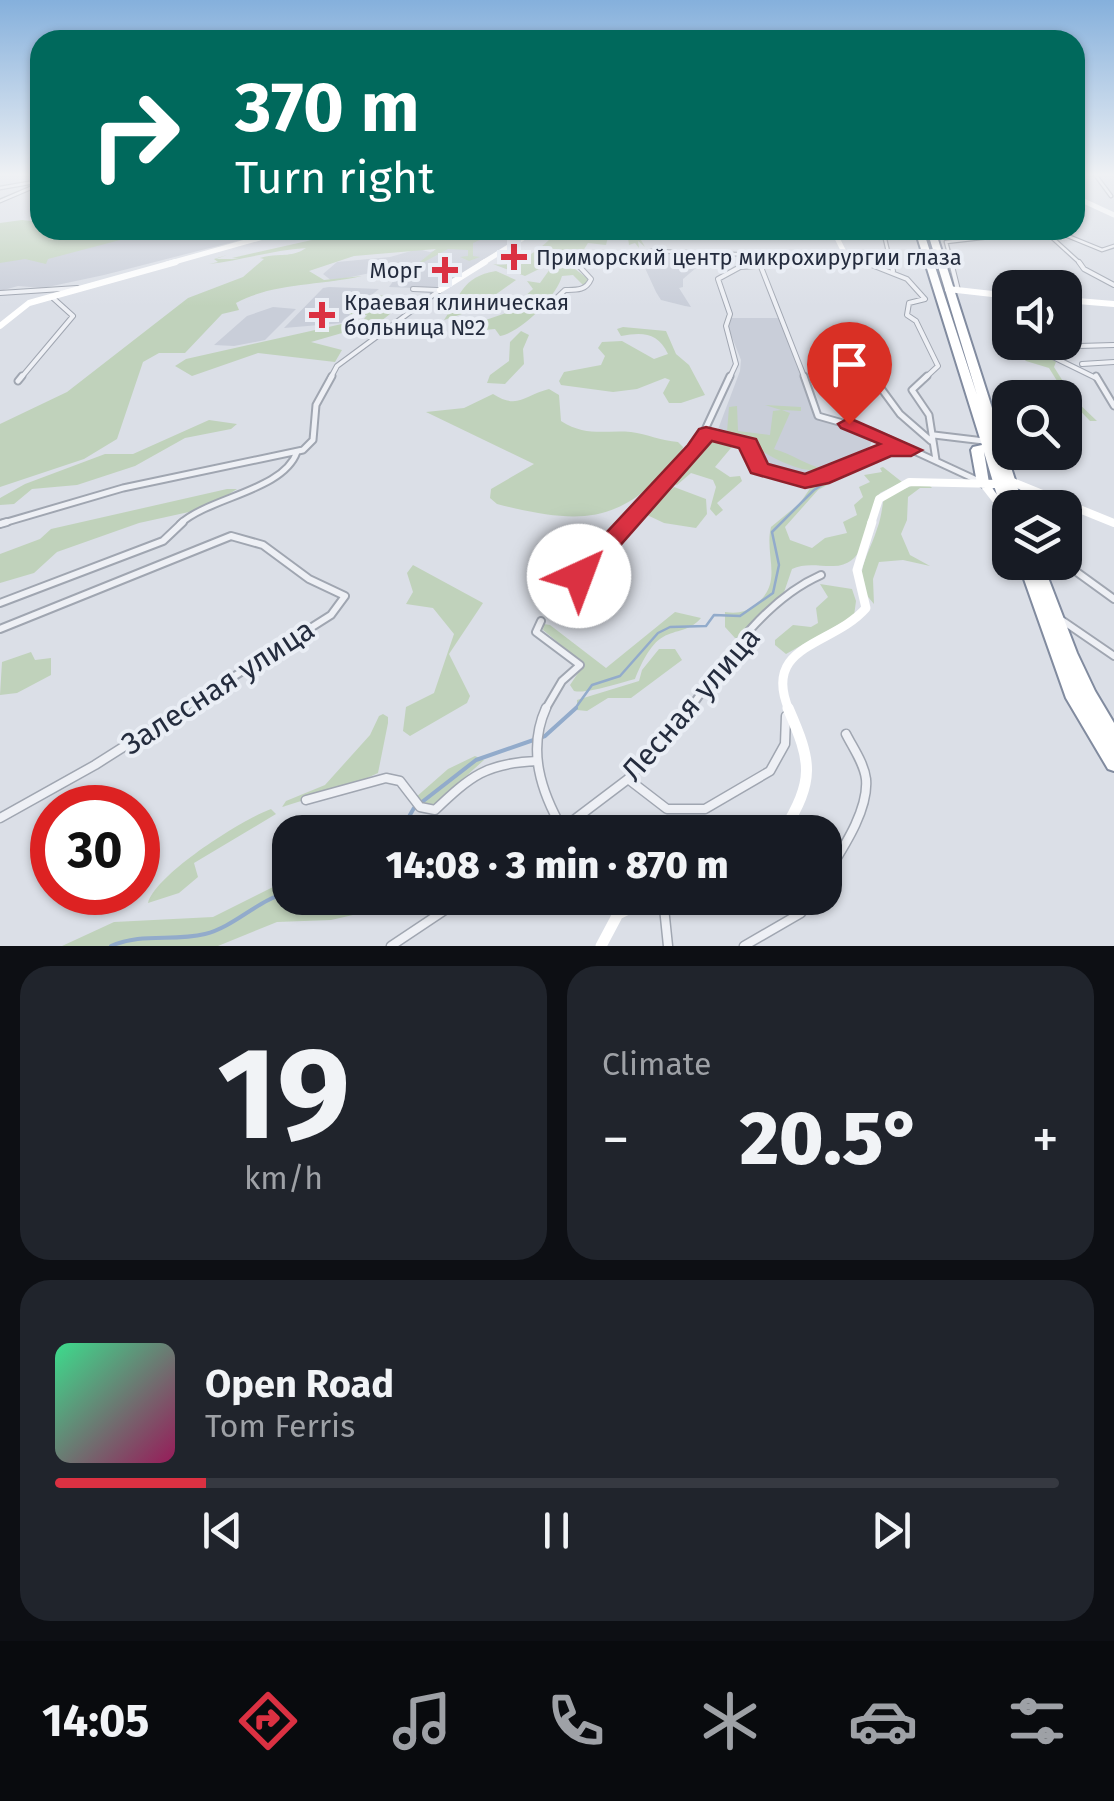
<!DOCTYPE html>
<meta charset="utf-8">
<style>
:root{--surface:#171b24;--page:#20242c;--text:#f1f3f6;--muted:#9ea1a6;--line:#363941;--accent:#db3142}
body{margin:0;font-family:"Fira Sans",sans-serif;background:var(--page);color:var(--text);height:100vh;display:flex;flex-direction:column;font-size:38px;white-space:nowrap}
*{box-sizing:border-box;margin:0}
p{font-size:32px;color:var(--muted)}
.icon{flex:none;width:55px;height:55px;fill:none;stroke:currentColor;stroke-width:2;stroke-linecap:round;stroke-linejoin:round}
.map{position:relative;height:946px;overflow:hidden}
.side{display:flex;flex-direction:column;gap:20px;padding:20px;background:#0d0f14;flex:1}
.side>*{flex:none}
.hud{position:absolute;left:30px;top:30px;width:1055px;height:210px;border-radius:30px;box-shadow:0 2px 8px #0004;background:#00695c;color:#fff;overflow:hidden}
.fabs{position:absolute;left:992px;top:270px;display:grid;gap:20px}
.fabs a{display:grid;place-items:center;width:90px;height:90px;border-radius:20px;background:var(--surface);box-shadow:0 2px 8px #0004;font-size:50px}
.speed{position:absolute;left:30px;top:785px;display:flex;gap:20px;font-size:50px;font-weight:700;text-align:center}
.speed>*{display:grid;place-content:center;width:130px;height:130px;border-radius:50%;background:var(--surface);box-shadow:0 2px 8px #0004;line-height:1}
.speed .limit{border:15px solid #d22;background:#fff;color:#111}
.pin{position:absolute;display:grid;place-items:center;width:85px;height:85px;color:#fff;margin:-102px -42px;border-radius:50% 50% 50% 0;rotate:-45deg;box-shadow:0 0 10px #0007}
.pin .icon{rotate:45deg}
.me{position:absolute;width:110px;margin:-55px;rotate:43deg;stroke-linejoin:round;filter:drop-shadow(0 0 8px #0008)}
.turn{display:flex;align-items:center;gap:35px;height:210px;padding:0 40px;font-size:45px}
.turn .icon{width:130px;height:130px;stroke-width:2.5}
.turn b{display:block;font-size:70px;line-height:85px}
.big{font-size:75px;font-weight:800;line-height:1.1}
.side .widget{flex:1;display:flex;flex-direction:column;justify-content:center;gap:15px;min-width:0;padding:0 35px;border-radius:30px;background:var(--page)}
.side .dial{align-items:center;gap:0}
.dial b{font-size:130px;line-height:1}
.song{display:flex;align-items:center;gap:30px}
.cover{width:120px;height:120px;border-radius:15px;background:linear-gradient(135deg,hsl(150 70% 55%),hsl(330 70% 35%))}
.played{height:10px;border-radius:5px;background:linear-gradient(90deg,var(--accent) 15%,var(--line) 15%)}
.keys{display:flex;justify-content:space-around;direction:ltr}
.heat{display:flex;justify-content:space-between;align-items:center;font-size:55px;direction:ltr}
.side .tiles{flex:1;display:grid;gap:20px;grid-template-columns:1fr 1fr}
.widget:last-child{grid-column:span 2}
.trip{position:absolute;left:272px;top:815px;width:570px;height:100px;border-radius:30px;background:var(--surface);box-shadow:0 2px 8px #0004;font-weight:800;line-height:100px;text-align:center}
.menu{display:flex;height:160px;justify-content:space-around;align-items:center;background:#090b0e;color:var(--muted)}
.menu .icon{width:70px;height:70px}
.menu .selected{color:var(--accent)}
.menu b{font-size:45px;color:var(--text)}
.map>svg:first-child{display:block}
</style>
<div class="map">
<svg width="1114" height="946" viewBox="0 0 1114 946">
<rect width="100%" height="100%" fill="#dbdfe7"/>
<path fill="#c9ced9" d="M147 230H280L104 275 43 288 18 286 0 291V262Z
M485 230H530L438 289 389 287 399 273 375 272 332 281 323 274 337 262 390 257 418 249 430 252 461 243Z
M653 251 732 254V262H703L683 279V287L679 288 691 307 685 306 661 300 656 292 639 255Z
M323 288 329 287 379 289 355 308 343 323 284 328Z
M273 307 296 309 265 340 234 346 214 345 247 316Z
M730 318H782L820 418 875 436 868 449 856 460 843 462 825 476 809 478 768 467 756 441 717 432 740 371 741 360 728 327Z"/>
<path fill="#c0d2bb" d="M22 220 40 222V230H158L48 259 46 264 25 259 0 263V223Z
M356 230H502L473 243V256L480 257 469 261 460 257 468 256V250L448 249 411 269 436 249 354 256 309 271 324 280 362 276C320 286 275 282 236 303L239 310 222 314 185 353H159L143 362 117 439 84 459 0 487V424L67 392 188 298 243 277 264 259 260 258C278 252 290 259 306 248 274 250 242 260 209 264L218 262 214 259 227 255 216 259H239L232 258Z
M590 230H651L653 235 641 240 645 247 638 241 639 248 635 243 629 245 628 238 608 237 606 245 588 243 576 262 541 268 525 276 493 264C514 268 535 253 549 240L567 239Z
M571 266 587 278 588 284 584 286 573 275 562 276C557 295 524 331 500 336L495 329 473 331 474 324 506 313 533 289 527 281 540 283 550 269Z
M496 271 516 280 474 310 444 320C461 296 461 277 496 271Z
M373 295 411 297 380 322 311 342 342 350 335 362 258 353 192 376 175 366 186 359 364 319 367 315 348 314Z
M623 327 666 331 676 354 689 365 705 395 681 403H669L663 393 670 380 665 378 637 389 613 392 561 385 559 381 564 372 601 365 605 356 598 348 602 342 622 341 654 359 668 354C658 332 642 332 621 336L617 329Z
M521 331 529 335 523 349 524 364 505 384 487 383 490 375 509 361 510 342Z
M1005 333 1010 342 1027 343 1056 362 1054 367 1074 399 1097 421H1090L1067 397 1049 368 1026 361 1024 359 1029 358 1024 351 1001 342 1000 335Z
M549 389 559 395 561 421C586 437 604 430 631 432 647 434 662 441 678 442L683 447 681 455C621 524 585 526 497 504L490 498 491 489 534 464 426 412 464 408 493 394C518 410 525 395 549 389Z
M765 405 801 407V411L782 410 790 413 774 449C793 454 805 465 825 469L836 463 839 465C801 485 759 446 727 432L729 407 737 406 738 431 770 435 773 411 781 410Z
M209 420 237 424 231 429 185 438 135 466 77 485 32 489 14 504 0 505V498L25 484 105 454H133Z
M712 437 736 442 715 467 730 477 740 476 742 481 717 503 723 510 716 516 710 509 716 487 713 480 691 473 677 485 669 483Z
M883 467 902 482 880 493C866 518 870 568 831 566 818 566 804 563 792 569L782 598 741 638H735L725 627V612C737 614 747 612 756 604 784 583 764 555 771 527L800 503 811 487 846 470 847 474 818 490 785 527 790 540 812 548 825 538 847 533 843 522 857 515 854 505 863 497 859 487 870 482 864 475 882 472 880 468Z
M914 485 930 486 932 488H920L908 497 907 520 901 534 910 555 930 566 903 560 879 562 873 579 874 604C849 578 868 558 877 529 881 519 882 508 884 497Z
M674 487 706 499 707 514 696 528 664 523 645 514Z
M227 489H237L207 508 139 523 57 552 34 573 0 583V554L40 539 51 529Z
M413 565 483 603 449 654 470 696 467 703 410 736 403 731 406 707 434 693 454 634 433 608 406 604 413 592 407 573Z
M820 584 852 589 856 601 854 616 786 654 775 645V640L793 625 811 627 818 623 816 608 828 597Z
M675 612 701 618C689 632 677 629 663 637 650 644 640 666 635 679 619 683 588 694 574 691L570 685 584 664 543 630 544 624 550 625 606 668Z
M659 649H675L682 660 631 698H608L587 711 577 710V700L639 681 642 670Z
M31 652 35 660 51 658V675L17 693 0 695 2 662Z
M383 714 388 717V723L378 773 352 785 282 807 286 801 325 785 370 735 379 716Z
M475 756 484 760 434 805 423 806 415 798 448 769Z
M271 809 276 814 194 863 198 877 179 893 148 903C156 874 241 820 271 809Z
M283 882H290V898H387L378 908 366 912 331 920 277 922 218 946H62L114 922 213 917Z"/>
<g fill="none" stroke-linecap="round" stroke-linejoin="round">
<path stroke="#92abcb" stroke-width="2.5" d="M574 710 592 685 620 676 658 633 670 627 706 626 714 615 740 616 773 593 779 565 772 532 814 490 852 465"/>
<path stroke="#92abcb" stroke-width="4" d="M422 802 476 760 545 736 576 708
M400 832 414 808
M111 946C142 932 173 942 205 934 236 926 258 899 290 892"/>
<defs>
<path id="street-far4" d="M1094 173 1111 196
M0 188 40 181
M0 201 40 184
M888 230 885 239 891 264
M1027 230 1048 234
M1053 230 1102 250 1114 246
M1048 234 1081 264
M581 264 641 262 639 254 652 251 758 255 776 263
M782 264 814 262 844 252 870 264
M952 264 946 242 989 237 1010 230"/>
<path id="street-far3" d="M864 262 907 279 925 299 909 303 907 315 916 321 938 366 924 379
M891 262 893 271
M951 262 958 290
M1079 262 1084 269 1114 285
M761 267 805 379
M413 289 437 290
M0 293 77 288
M544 310 565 290C576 290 586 291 591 279L579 266 582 263 641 262
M812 358 862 362 874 379
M1082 364 1114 362
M20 379 73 316 53 298
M330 379 337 366 440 290
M729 379 736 364 726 326 730 314 718 279 740 267 817 262
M1098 379 1051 356 1043 347 1114 345"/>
<path id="street-far2" d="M804 376 818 416 871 431 981 482
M872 376 900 414 931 441
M927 376 912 390 929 415 936 460
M1096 376 1114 406
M18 381 22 376
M706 433 748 443 759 469C774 473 792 481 807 481 821 481 831 470 844 465 862 458 887 449 906 449
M934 435 984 441
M0 524 123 488 303 450 313 440 316 405 332 376
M180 524C209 497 283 491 297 452
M626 524 696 449 730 376"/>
<path id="street-far1" d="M0 524 7 522
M1063 562 1114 599
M579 576 629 522
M0 603 163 541 183 522
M541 621 536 632 580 665 562 681 545 710
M1063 621 1114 656
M0 629 231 536 263 545 309 579 345 596 331 615 181 710
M689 710C724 661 764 600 821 575"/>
<path id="street" d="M546 708C527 750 541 792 563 830
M628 779 667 809H705L770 771 785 744 786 716
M306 800 386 778 400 781 420 807 435 810C471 776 486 763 537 761
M0 818 95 765 185 708
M558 832 628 779 691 708
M825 877C841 851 869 811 866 779 864 763 853 748 846 734
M663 898 668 946
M391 946 463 898
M744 946 801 913 812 898"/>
<path id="highway" d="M915 230H923L977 395 927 230H935L1024 508H1010V519L1003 515 984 452 989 483 983 487 977 483 971 450 973 447 982 445Z
M1018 562H1042L1077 653 1095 691 1114 723V771L1108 769 1066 698Z"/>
</defs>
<use href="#street-far4" stroke="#a0a6b1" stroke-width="5"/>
<use href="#street-far3" stroke="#a0a6b1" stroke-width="6"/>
<use href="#street-far2" stroke="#a0a6b1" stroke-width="9"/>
<use href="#street-far1" stroke="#a0a6b1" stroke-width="10"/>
<use href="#street" stroke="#a0a6b1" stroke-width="11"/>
<use href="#highway" stroke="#818b9f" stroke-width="4"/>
<use href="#street-far4" stroke="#eef0f5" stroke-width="2.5"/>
<use href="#street-far3" stroke="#eef0f5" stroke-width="4"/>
<use href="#street-far2" stroke="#eef0f5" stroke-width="5"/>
<use href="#street-far1" stroke="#eef0f5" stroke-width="6"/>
<use href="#street" stroke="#eef0f5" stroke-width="8"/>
<path stroke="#fff" stroke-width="5" d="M1075 197 1114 215
M833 230 844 252
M167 264 288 230
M481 264 536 230"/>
<path stroke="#fff" stroke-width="6" d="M948 289 1010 296
M440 290 485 262
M1065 300 1114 304
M0 326 29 303 176 262"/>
<path stroke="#fff" stroke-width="8" d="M1010 481 1114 523
M983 483 1010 518
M871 524 879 499 909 482 998 484"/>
<path stroke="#fff" stroke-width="9" d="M789 710C761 644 833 646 866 608L857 570 872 522"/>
<path stroke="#fff" stroke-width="11" d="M783 832C815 779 812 763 788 708
M601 946 618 914 650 898"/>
<use href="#highway" fill="#fff" fill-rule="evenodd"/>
</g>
<linearGradient id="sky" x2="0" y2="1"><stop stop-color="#85b0dc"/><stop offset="0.57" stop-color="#eff1f4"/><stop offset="1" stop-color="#eff1f4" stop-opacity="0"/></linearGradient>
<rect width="1114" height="306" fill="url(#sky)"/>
<path fill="#db3142" stroke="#8e202b" stroke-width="2.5" d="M849 418 922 450 911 456H891L829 483 805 488 751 473 739 448 712 441 588 582H570L566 576 688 445 699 429 706 427 756 439 768 464 805 474 880 444 841 428 838 424Z"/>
<g fill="#db3142" stroke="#eaeef5" stroke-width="4">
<path d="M509 242h10v10h10v10h-10v10h-10v-10h-10v-10h10z"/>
<path d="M440 255h10v10h10v10h-10v10h-10v-10h-10v-10h10z"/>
<path d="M317 300h10v10h10v10h-10v10h-10v-10h-10v-10h10z"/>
</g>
<g text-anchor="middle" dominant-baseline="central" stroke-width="8" stroke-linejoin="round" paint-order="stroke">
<g font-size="22" fill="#242c3e" stroke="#eaeef5" text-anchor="start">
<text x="536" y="257">Приморский центр микрохирургии глаза</text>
<text x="422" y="270" text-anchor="end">Морг</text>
<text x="344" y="302">Краевая клиническая<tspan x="344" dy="25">больница №2</tspan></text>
</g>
<g font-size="30" fill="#242c3e" stroke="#eaeef5">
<text transform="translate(218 687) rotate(-33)">Залесная улица</text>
<text transform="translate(691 704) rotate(-49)">Лесная улица</text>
</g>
</g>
</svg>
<div class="fabs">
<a><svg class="icon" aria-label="sound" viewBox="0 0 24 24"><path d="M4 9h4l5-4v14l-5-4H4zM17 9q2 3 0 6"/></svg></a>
<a><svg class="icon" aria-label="search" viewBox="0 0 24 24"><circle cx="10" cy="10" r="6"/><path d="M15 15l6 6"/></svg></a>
<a><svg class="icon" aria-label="layers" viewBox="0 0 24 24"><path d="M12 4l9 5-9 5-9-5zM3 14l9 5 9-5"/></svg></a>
</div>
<div class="speed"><div class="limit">30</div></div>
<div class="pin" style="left:849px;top:424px;background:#d93025"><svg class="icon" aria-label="arrive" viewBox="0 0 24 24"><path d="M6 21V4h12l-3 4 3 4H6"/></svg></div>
<svg class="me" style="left:579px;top:576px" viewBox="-20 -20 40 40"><circle r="19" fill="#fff"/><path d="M0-13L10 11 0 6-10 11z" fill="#db3142"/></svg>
<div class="trip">14:08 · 3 min · 870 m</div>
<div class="hud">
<div class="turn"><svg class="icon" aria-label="right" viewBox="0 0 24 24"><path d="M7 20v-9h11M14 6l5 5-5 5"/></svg><div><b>370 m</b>Turn right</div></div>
</div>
</div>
<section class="side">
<div class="tiles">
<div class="widget dial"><b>19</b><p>km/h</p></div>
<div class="widget"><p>Climate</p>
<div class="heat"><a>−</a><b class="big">20.5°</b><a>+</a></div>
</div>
<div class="widget">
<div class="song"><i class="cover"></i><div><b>Open Road</b><p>Tom Ferris</p></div></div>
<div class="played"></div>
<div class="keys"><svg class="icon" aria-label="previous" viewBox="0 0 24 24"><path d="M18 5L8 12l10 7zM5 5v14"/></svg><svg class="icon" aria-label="pause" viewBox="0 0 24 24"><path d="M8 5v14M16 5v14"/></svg><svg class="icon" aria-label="next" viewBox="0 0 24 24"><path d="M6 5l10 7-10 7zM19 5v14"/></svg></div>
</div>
</div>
</section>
<nav class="menu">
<b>14:05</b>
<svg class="icon selected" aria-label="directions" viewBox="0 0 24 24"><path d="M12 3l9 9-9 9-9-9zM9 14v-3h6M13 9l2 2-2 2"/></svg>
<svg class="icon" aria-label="music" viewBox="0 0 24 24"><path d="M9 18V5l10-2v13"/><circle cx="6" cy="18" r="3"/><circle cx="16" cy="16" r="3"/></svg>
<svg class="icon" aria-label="phone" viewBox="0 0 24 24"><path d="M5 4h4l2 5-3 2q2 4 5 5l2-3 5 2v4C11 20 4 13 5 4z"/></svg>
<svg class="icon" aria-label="climate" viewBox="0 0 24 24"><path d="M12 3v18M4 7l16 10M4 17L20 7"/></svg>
<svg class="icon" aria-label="car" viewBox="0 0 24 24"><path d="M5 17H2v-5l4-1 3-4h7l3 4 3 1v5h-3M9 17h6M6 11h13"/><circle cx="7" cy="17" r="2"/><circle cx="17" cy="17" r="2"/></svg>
<svg class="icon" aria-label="filters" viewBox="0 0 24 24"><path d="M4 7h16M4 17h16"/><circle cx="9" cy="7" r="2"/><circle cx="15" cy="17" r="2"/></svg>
</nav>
